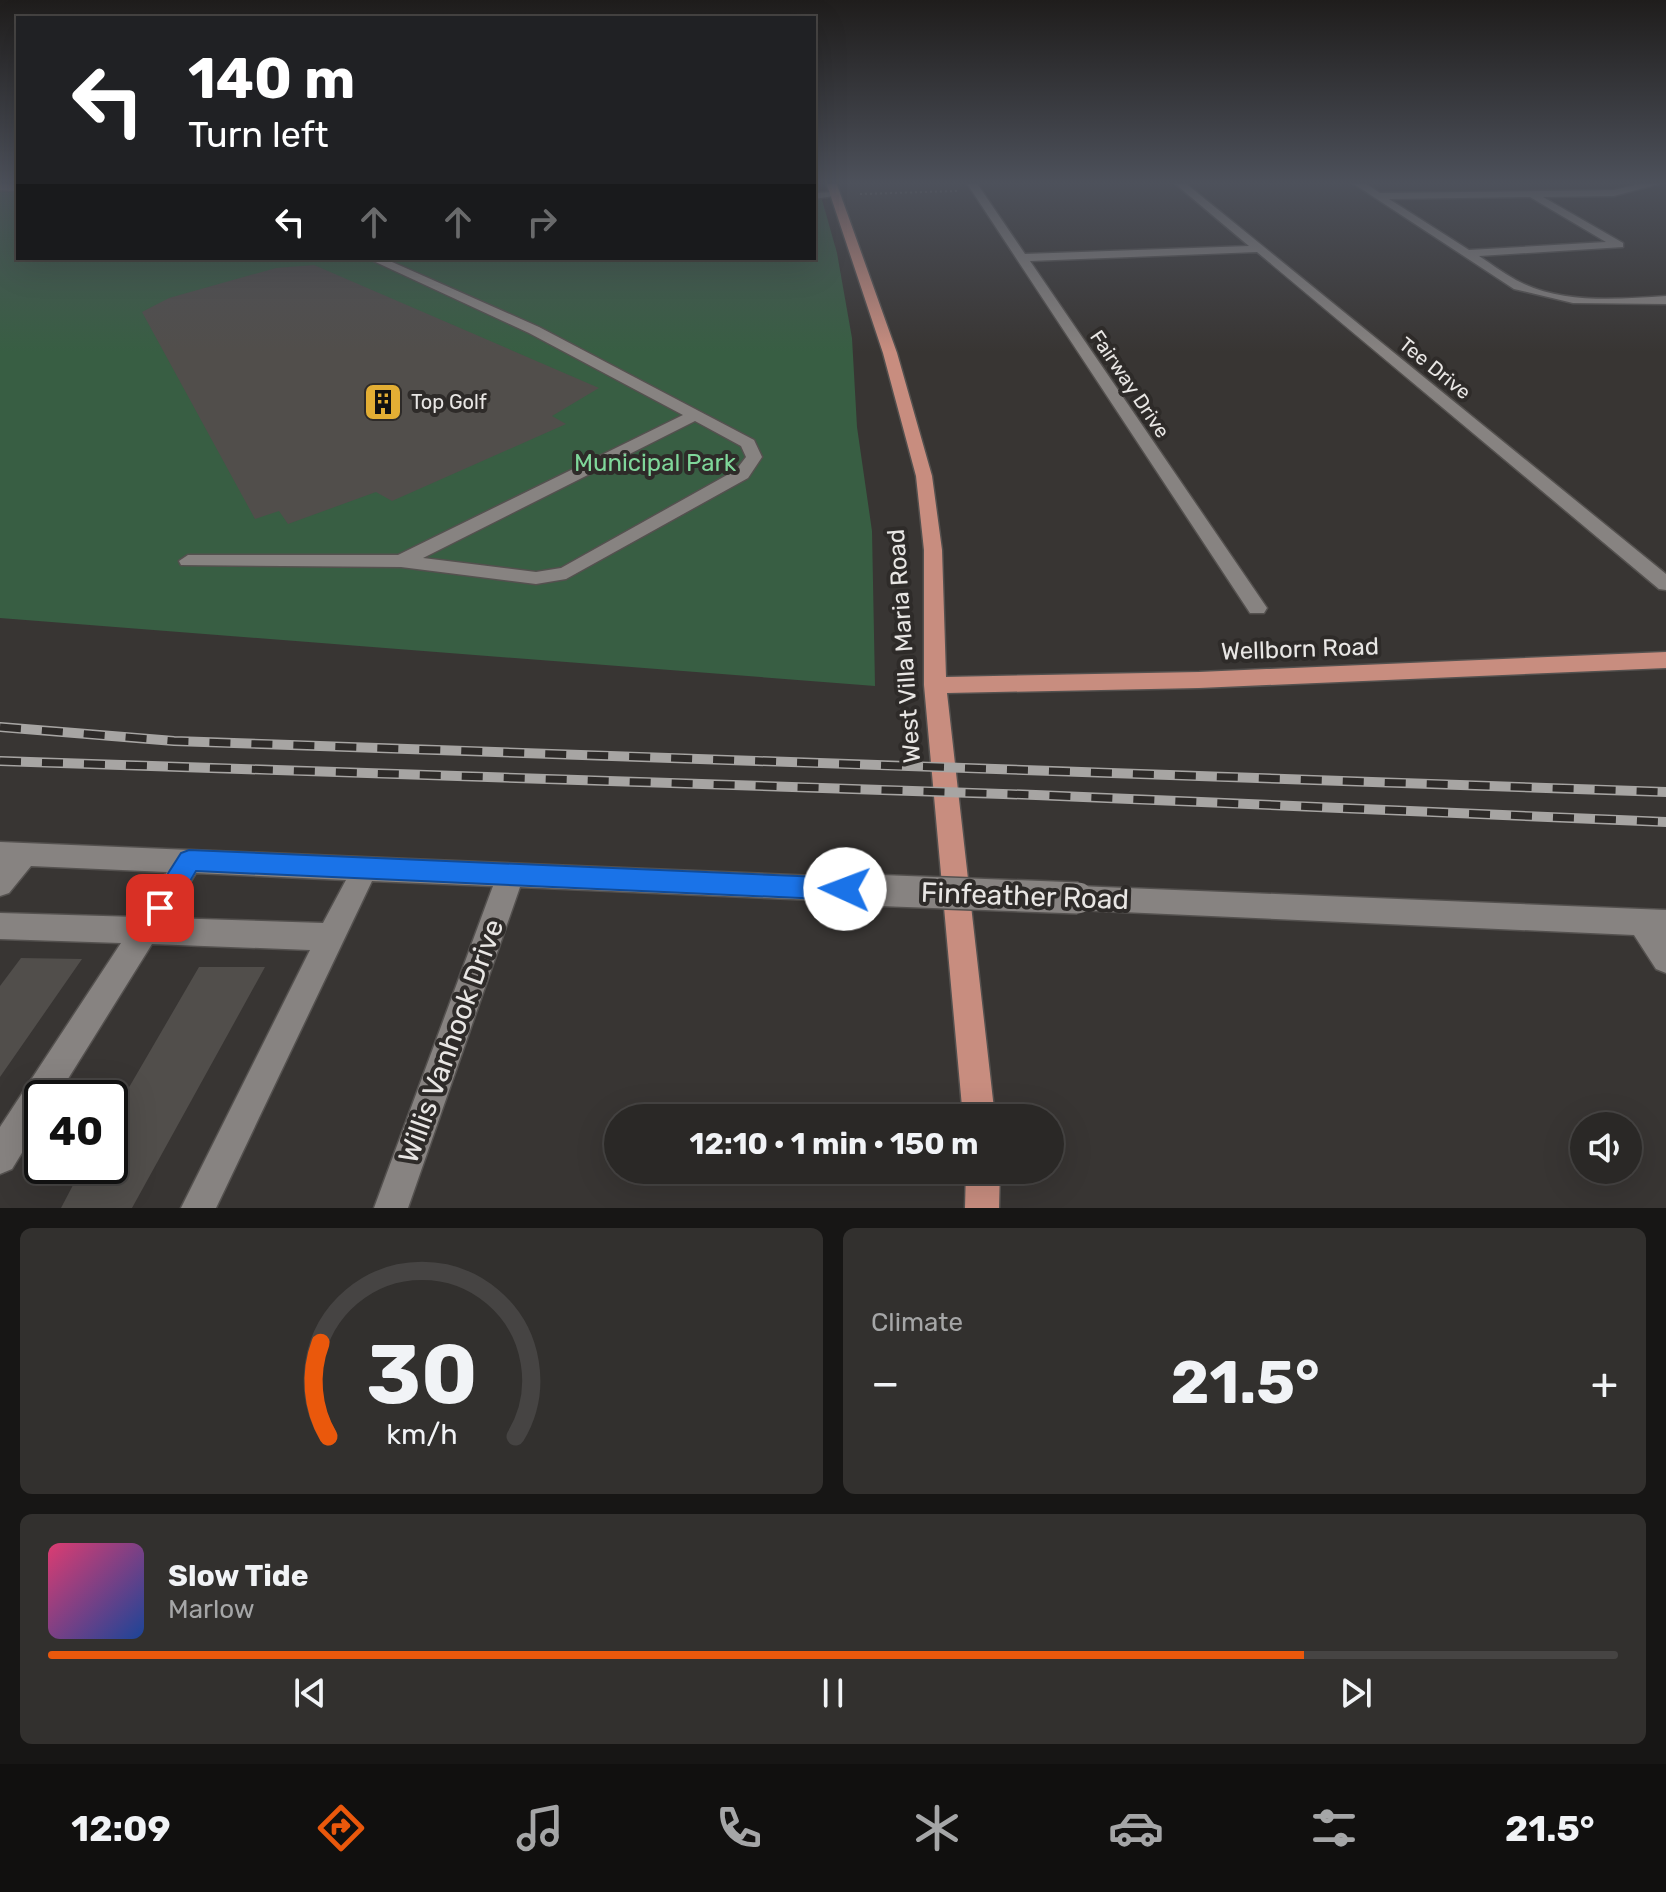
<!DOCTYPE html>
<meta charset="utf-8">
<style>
:root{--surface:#2a2826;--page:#32302e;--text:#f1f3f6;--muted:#a5a6a7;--line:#464443;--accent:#ea580c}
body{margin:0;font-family:Rubik,sans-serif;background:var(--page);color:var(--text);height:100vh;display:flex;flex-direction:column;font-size:30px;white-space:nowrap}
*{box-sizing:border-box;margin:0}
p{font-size:26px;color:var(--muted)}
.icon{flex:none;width:44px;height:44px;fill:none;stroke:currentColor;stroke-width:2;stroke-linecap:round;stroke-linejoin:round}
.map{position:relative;height:1208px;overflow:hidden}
.panel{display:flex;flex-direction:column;gap:20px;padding:20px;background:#171615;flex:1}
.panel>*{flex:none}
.hud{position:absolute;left:16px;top:16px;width:800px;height:244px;border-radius:0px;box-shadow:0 8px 32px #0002,0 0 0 2px var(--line);background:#202124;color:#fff;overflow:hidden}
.controls{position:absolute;left:1570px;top:1112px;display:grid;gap:16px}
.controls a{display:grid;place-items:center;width:72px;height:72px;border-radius:50%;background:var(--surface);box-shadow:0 8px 32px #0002,0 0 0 2px var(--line);font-size:40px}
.speed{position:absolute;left:24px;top:1080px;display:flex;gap:16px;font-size:40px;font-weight:700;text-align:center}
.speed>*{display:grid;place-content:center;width:104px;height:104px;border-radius:50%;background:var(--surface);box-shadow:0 8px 32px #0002,0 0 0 2px var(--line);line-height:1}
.speed .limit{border:4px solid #111;border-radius:12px;background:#fff;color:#111}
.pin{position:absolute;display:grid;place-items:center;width:68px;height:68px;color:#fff;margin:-34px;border-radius:16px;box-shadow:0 4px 12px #0006}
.me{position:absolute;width:88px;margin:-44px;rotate:272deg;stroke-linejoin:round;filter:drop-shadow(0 0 6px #0008)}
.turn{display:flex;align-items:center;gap:28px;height:168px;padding:0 40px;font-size:36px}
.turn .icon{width:104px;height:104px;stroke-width:2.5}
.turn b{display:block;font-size:56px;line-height:68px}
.lanes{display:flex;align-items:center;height:76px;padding:0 40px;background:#0003;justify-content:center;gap:40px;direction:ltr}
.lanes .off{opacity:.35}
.big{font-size:60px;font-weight:700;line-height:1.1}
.panel .widget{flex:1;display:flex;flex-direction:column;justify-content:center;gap:12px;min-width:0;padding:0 28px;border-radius:12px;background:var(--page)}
.panel .dial{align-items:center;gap:0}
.dial svg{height:208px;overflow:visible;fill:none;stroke:var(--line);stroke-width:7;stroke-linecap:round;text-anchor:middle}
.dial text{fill:var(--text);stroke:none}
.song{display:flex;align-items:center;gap:24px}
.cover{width:96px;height:96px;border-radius:12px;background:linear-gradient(135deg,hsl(340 70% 55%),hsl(220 70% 35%))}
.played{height:8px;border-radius:4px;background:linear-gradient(90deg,var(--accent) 80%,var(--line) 80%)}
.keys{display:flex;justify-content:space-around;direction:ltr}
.heat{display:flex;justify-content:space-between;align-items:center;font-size:44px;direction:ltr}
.panel .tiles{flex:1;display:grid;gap:20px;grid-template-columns:1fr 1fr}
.widget:last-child{grid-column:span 2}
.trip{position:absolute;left:604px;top:1104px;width:460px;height:80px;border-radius:40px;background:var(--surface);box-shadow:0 8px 32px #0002,0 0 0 2px var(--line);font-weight:700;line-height:80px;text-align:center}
.tab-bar{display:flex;height:128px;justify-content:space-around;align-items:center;background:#11100f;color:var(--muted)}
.tab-bar .icon{width:56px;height:56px}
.tab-bar .on{color:var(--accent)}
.tab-bar b{font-size:36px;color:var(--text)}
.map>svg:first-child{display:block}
</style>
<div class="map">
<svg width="1666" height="1208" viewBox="0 0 1666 1208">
<rect width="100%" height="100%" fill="#383533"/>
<path fill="#385e43" d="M0 182H18V258H814L817 182 837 253 852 338 857 427 872 531 875 686 0 618Z"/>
<path fill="#514e4b" d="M314 265 599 388 552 416 566 424 392 501 376 492 288 524 279 511 255 519 142 312 169 298 276 268Z
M21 958 82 959 0 1077V986Z
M199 967H265L132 1208H61L83 1166H110V1120Z"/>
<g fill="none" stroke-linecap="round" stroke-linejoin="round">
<defs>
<path id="minor" d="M966 182H976L1025 254 1249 246 1173 182H1184L1666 574V590L1659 589 1257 252 1030 261 1267 608 1264 613H1250Z
M1351 182H1363L1380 193 1614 190 1648 182H1666L1614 196 1543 197 1623 243V247L1479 256C1493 265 1507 276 1522 283 1565 304 1620 299 1666 296V304L1573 303 1514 289ZM1530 197 1606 242 1469 250 1389 199Z
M0 184 18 185V191L0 190Z
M814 193 835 192 840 195 814 199Z
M367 258H383L539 327 754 440 762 457 748 478 566 579 536 584 401 567 181 565 179 561 188 555H398L683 415 529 333ZM695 421 741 446 746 457 736 470 561 568 536 572 423 558Z
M0 842 816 876 826 879 829 888 826 897 816 900 520 887 408 1208H374L493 886 372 881 216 1208H181L310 950 152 944 56 1098H42V1120L12 1169 0 1174V1127L121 943 0 939V913L137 917 167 872 31 866 9 893 0 896ZM196 873 346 880 323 923 168 918Z
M1078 886 1666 910V973L1656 969 1634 935 1078 910 1068 907 1064 898 1068 889Z"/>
<path id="major" d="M826 182H836L897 353 932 476 942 550 946 677 1199 672 1666 652V668L1199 688 947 693 995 1118H963L924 685V550L916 476 883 353Z
M966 1170H1000L999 1208H965Z"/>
</defs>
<use href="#minor" stroke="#54514f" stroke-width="3"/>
<use href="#major" stroke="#54514f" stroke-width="3"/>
<path stroke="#706d6b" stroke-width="2" stroke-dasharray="2 3" stroke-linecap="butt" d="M860 194 957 191"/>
<use href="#minor" fill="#878381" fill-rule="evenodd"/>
<use href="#major" fill="#c88d7f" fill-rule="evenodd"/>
<defs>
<path id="rail" d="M0 727 174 741 1666 792
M0 761 1036 795 1666 822"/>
</defs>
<use href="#rail" stroke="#a7a5a3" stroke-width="10"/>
<use href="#rail" stroke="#2e2b29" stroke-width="7" stroke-dasharray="21" stroke-linecap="butt"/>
<defs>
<path id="minor-bridge" d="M816 888 1078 898"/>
</defs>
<use href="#minor-bridge" stroke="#54514f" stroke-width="34" stroke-linecap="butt"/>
<use href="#minor-bridge" stroke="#878381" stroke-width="31"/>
</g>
<linearGradient id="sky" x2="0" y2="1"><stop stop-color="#1f1d1c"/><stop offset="0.52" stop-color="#4d515b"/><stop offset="1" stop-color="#4d515b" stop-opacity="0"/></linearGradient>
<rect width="1666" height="352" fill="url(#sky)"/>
<path fill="#1a73e8" stroke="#114b97" stroke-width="2" d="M189 850 845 878 853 881 857 889 853 897 845 900 196 871 169 917 160 920 151 917 147 908 151 900 181 853Z"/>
<defs>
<symbol id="building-square" viewBox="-11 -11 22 22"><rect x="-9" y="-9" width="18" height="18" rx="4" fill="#e3ae34" stroke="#2e2b29"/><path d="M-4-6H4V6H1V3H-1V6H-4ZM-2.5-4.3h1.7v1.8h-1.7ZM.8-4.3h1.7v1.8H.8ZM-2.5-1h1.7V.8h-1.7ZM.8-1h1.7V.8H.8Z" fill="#111"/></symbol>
</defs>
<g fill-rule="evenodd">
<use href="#building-square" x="361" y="380" width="44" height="44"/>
</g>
<g text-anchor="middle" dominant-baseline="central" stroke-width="8" stroke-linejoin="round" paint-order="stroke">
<g font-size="20" fill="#e8e6e4" stroke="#2e2b29">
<text transform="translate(1435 368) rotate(39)">Tee Drive</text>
<text transform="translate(1130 384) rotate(56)">Fairway Drive</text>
</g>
<g font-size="20" fill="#e8e6e4" stroke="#2e2b29" text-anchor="start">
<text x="411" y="402">Top Golf</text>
</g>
<g font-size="24" fill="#7fd79a" stroke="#2e2b29">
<text x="655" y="463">Municipal Park</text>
</g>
<g font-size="24" fill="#e8e6e4" stroke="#2e2b29">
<text transform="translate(904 646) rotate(-94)">West Villa Maria Road</text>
<text transform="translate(1300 649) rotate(-2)">Wellborn Road</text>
</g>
<g font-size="28" fill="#e8e6e4" stroke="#2e2b29">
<text transform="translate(1025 896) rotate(2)">Finfeather Road</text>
<text transform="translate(451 1041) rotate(-70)">Willis Vanhook Drive</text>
</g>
</g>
</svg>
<div class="controls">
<a><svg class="icon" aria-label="sound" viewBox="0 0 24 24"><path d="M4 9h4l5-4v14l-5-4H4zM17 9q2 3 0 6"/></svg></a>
</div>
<div class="speed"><div class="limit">40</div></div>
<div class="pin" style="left:160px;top:908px;background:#d93025"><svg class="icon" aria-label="arrive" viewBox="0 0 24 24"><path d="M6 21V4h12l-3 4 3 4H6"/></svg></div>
<svg class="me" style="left:845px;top:889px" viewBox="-20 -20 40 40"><circle r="19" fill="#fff"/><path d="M0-13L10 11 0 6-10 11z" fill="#1a73e8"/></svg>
<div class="trip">12:10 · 1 min · 150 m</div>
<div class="hud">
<div class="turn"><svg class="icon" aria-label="left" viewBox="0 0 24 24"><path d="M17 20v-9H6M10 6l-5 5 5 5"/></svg><div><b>140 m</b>Turn left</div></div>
<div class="lanes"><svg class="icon" aria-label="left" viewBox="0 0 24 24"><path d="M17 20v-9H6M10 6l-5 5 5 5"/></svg><svg class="icon off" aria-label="ahead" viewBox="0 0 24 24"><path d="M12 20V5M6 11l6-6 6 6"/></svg><svg class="icon off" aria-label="ahead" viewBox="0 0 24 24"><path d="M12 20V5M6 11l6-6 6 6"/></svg><svg class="icon off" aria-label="right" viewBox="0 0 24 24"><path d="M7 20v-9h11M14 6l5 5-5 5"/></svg></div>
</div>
</div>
<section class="panel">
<div class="tiles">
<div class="widget dial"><svg viewBox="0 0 100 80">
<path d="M14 69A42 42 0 1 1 86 69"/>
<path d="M14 69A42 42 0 0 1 11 33" stroke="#ea580c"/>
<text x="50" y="56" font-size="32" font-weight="700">30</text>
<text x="50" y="72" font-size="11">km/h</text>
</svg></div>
<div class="widget"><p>Climate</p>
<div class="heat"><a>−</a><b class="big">21.5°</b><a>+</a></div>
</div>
<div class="widget">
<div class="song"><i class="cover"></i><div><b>Slow Tide</b><p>Marlow</p></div></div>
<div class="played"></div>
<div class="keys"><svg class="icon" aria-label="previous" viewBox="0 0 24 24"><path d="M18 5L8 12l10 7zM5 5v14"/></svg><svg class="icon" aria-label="pause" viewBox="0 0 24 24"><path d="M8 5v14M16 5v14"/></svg><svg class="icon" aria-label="next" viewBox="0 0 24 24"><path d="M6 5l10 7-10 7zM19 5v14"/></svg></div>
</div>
</div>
</section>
<nav class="tab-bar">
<b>12:09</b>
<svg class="icon on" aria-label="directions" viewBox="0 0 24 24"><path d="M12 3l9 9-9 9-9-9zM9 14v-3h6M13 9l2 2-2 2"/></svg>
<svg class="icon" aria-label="music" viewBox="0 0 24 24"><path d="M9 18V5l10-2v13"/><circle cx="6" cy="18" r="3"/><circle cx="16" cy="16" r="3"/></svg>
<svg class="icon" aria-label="phone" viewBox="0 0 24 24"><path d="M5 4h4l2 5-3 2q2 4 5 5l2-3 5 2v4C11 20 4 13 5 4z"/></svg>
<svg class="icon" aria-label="climate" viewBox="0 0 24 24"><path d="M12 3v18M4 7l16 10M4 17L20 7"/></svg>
<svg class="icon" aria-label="car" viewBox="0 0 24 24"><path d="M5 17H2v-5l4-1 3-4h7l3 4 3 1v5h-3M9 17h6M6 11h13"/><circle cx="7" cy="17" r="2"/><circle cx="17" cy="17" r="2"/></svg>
<svg class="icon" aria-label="filters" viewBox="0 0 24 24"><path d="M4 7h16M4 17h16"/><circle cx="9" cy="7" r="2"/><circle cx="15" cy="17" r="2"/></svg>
<b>21.5°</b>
</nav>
